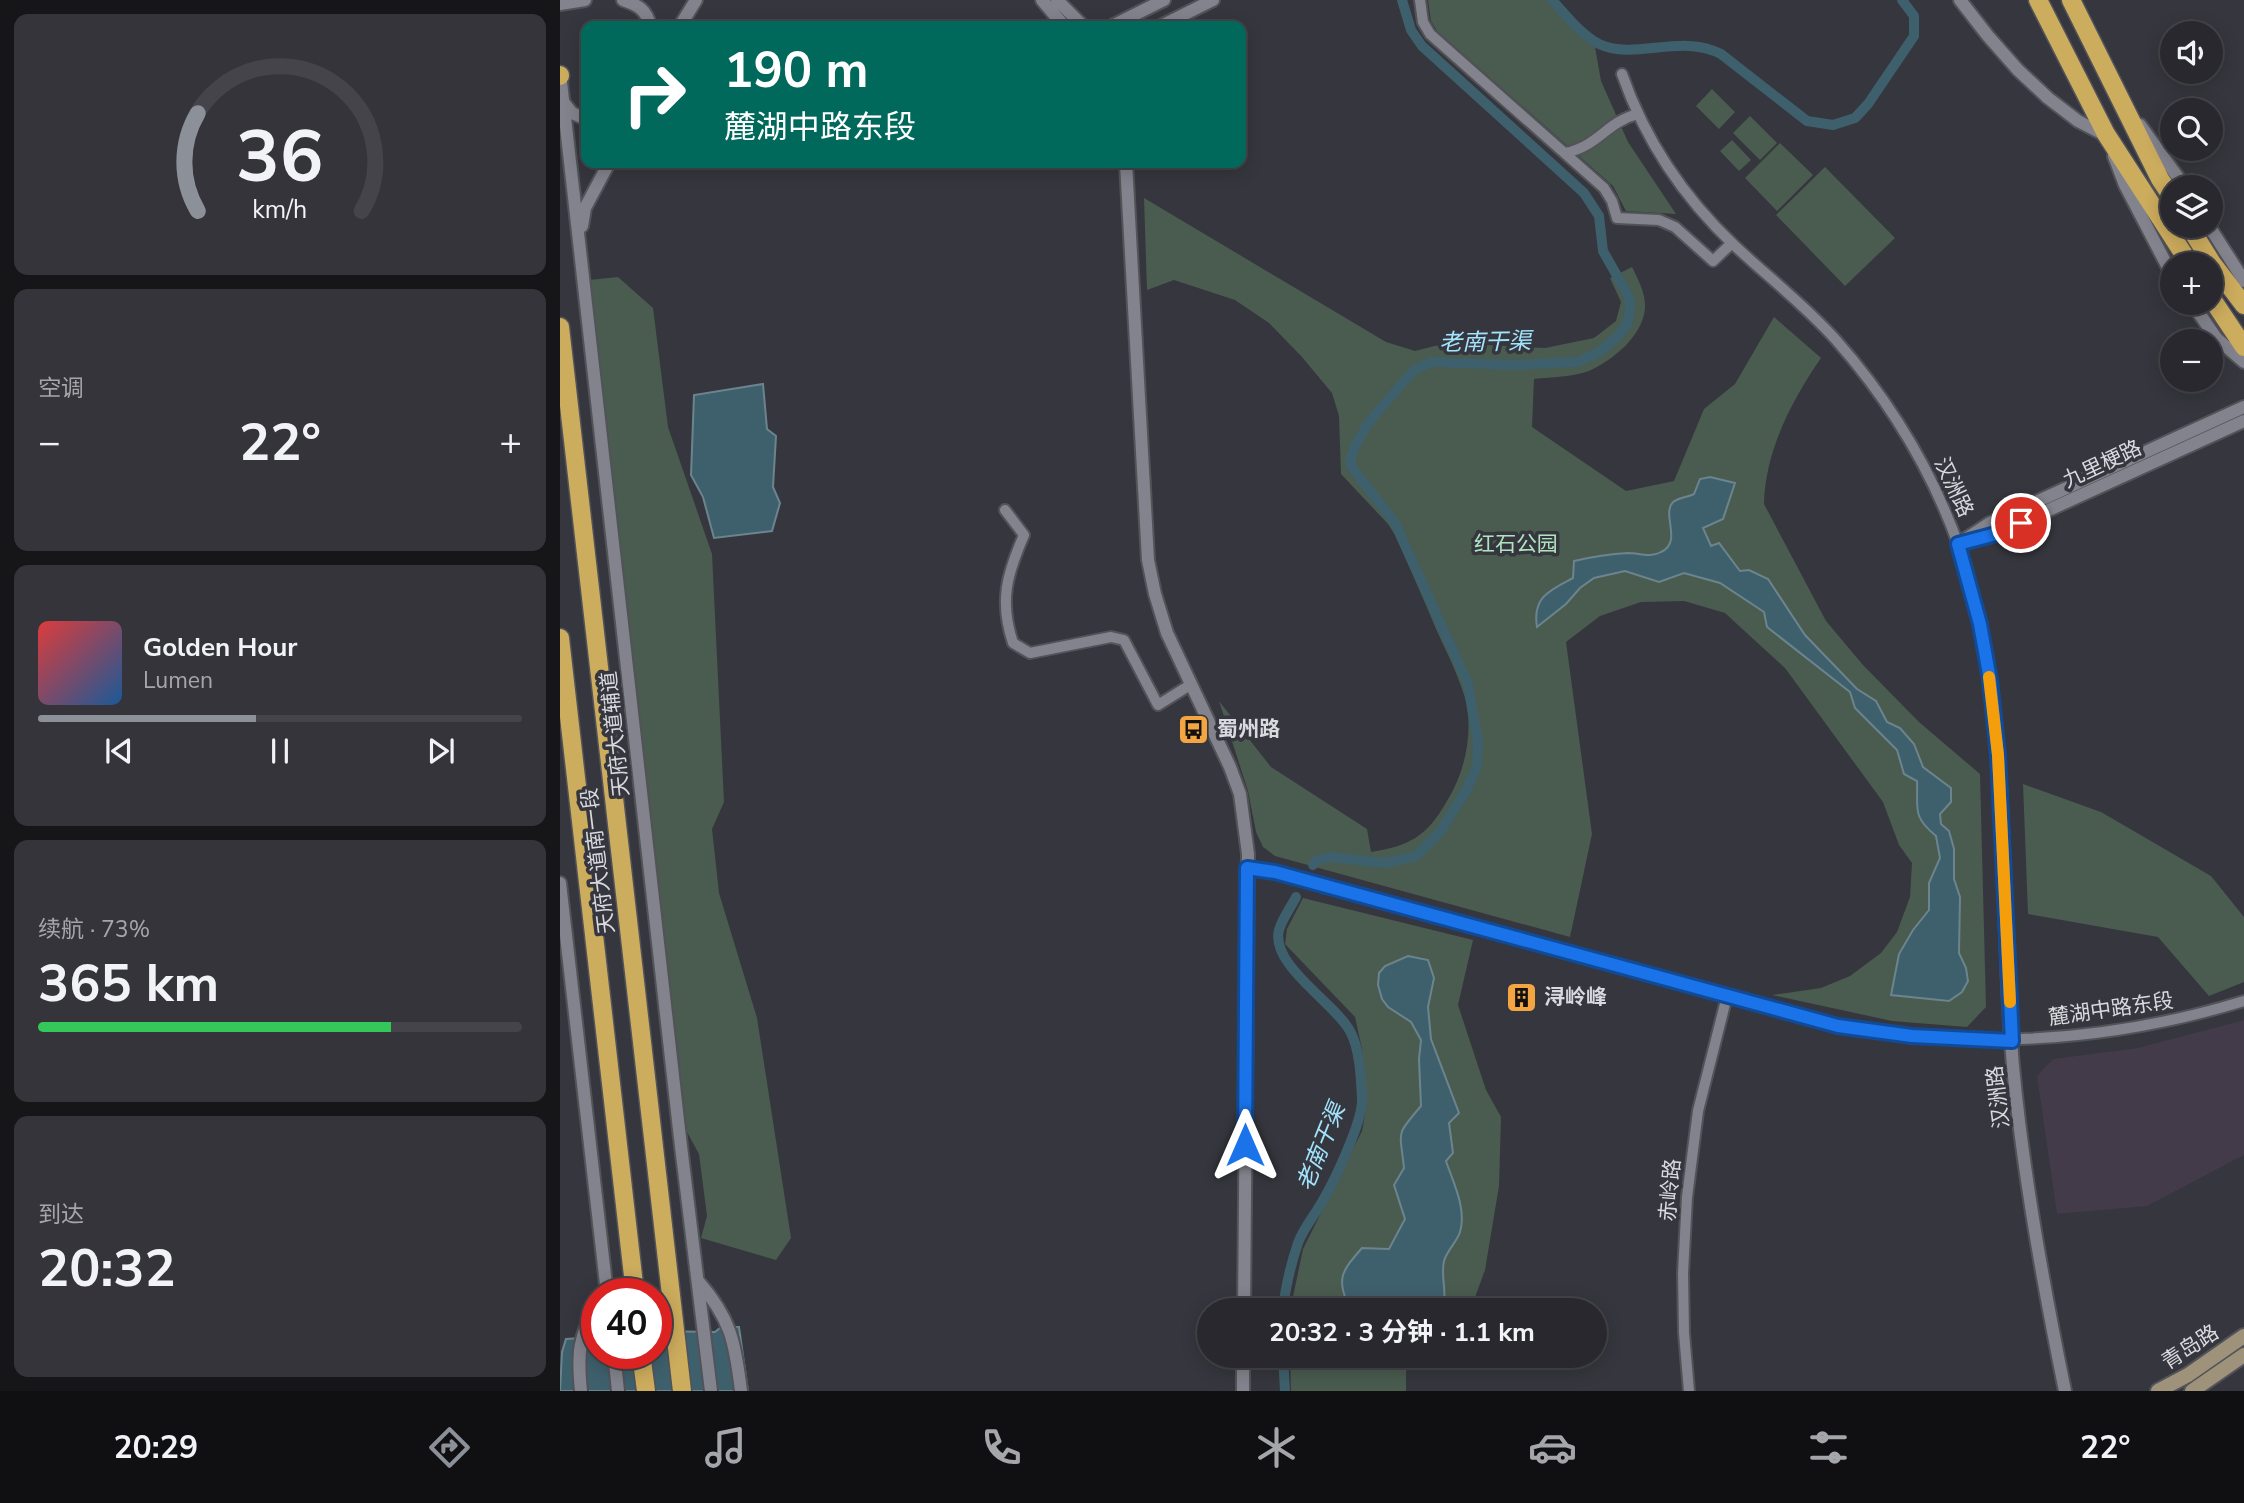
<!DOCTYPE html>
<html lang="zh">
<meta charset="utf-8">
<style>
:root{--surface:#28282e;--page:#34343a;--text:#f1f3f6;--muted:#a5a6aa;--line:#44444a;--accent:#8c9099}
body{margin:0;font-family:"Nunito Sans","Noto Sans SC",sans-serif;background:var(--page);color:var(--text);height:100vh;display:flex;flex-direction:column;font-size:26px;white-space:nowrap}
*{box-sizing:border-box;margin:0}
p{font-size:23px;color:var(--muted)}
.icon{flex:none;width:38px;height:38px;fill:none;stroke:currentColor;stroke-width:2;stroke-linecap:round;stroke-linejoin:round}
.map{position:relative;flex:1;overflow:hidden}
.sheet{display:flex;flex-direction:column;gap:14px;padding:14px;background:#161619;width:560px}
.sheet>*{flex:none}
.banner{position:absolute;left:21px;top:21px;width:665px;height:147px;border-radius:14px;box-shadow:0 4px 18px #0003,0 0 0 2px var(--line);background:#00695c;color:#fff;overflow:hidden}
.controls{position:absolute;left:1600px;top:21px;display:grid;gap:14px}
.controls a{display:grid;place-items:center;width:63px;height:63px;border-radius:50%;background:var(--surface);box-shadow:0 4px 18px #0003,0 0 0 2px var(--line);font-size:35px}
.speed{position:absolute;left:21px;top:1278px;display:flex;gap:14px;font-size:35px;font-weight:700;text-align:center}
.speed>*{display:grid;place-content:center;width:91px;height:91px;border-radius:50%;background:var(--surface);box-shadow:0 4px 18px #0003,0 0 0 2px var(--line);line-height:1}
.speed .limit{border:10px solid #d22;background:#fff;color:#111}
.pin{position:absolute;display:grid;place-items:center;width:60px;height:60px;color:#fff;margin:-30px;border:4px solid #fff;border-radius:50%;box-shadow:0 2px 7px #0007}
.me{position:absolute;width:77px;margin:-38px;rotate:0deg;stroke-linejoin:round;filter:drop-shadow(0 0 5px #0008)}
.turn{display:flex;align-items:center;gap:24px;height:147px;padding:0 28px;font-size:32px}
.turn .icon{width:91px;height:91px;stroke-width:2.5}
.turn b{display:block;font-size:49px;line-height:60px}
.big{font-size:52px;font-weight:700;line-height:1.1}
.sheet .tile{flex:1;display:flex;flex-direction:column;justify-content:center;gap:10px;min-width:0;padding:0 24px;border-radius:14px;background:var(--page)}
.sheet .dial{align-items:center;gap:0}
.dial svg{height:182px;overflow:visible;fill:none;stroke:var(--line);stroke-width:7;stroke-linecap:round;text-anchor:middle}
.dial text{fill:var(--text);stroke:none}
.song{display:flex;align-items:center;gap:21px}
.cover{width:84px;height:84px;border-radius:10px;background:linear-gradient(135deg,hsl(0 70% 55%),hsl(210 70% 35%))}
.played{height:7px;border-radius:4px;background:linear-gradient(90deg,var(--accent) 45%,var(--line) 45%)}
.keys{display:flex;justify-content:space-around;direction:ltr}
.heat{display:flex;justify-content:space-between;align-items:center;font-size:38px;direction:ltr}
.charge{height:10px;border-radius:5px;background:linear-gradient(90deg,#34c759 73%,var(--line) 0)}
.trip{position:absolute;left:637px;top:1298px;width:410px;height:70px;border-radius:35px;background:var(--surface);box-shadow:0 4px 18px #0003,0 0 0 2px var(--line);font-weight:700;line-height:70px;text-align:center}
.dock{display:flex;height:112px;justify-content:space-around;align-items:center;background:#101012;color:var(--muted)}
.dock .icon{width:49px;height:49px}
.dock .on{color:var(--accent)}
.dock b{font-size:32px;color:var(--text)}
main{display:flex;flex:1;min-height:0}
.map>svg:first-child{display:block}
</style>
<main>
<section class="sheet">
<div class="tile dial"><svg viewBox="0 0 100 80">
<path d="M14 69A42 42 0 1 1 86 69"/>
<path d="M14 69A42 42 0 0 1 14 26" stroke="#8c9099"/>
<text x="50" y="56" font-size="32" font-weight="700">36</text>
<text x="50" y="72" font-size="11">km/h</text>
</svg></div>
<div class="tile"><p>空调</p>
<div class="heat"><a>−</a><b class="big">22°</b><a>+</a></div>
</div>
<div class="tile">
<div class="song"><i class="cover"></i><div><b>Golden Hour</b><p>Lumen</p></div></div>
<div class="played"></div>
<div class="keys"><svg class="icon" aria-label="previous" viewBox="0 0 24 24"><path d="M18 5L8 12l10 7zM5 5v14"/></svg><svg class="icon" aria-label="pause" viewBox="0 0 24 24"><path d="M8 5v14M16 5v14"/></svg><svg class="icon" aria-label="next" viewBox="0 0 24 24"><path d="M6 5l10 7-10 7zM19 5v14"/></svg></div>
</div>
<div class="tile"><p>续航 · 73%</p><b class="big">365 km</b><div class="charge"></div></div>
<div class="tile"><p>到达</p><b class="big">20:32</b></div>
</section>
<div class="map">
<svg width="1684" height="1391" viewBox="0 0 1684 1391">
<rect width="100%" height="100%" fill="#36363e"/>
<path fill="#433a4a" d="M1684 1020V1155L1587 1206 1497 1214 1477 1076 1493 1059 1578 1048Z"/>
<path fill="#4a5b4f" d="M868 0H987L1035 47 1041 81 1068 142 1116 214 1066 211 1053 186 877 31 871 21Z
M1152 89 1175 112 1159 129 1136 106Z
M1190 116 1217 143 1200 160 1173 133Z
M1172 140 1191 160 1179 171 1160 151Z
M1220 143 1253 175 1217 211 1185 178Z
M1265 167 1335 238 1285 286 1216 215Z
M584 198 826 342 855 351 886 343 985 348 1034 338 1056 321 1061 302 1050 278 1072 267C1078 279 1086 294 1085 308 1083 336 1053 360 1029 371 1012 377 992 377 974 379L972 427 1066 491 1114 481 1144 409 1175 384 1214 317 1261 358C1232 400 1205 451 1204 504L1266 621 1303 665 1359 722 1420 774 1426 1007 1407 1027 1332 1021 1212 995 1261 988 1290 976 1321 953 1337 932 1350 897 1352 863 1339 845 1323 802 1225 668 1165 613 1124 601 1081 602 1040 616 1006 642 1032 834 1010 937 715 856 703 847 696 832 688 791 659 701 711 767 807 829 811 852C850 846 867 836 887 801 905 772 914 732 905 698 898 674 886 651 876 629 863 598 849 566 835 535L828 524 781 474 779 416 772 393 742 357 709 323 675 300 614 280 587 290Z
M58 277 93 308 108 427 152 554 164 802 152 829 159 893 197 1018 231 1238 216 1260 141 1238 147 1216 139 1154 127 1132 29 280Z
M1463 784 1541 812 1651 876 1684 917V982L1649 996 1598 937 1468 914Z
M743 898 913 940 898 1005 926 1090 941 1117 939 1186 925 1270 910 1311H730L743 1249 802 1131 807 1103 802 1049 795 1017 725 944 727 929Z
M730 1356H859L846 1371V1391H731Z"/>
<path fill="#3e606c" stroke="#6c848e" stroke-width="2" d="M203 384 207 429 216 436 213 487 220 503 212 531 154 538 143 497 131 475 134 395Z
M1150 477 1175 483 1163 519 1143 528 1151 546 1159 543 1180 571 1189 570 1208 579 1245 635 1297 689 1316 701 1327 722 1340 728 1354 744 1363 767 1391 788V802L1380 814 1381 824 1389 831 1394 849V879L1400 897 1399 953 1406 968 1408 981 1402 992 1389 1001 1331 995 1339 954 1353 930 1369 910V883L1380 858 1376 836C1352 816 1358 810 1357 781L1344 774 1337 750 1295 708 1290 692 1207 627 1204 612 1160 583 1124 573 1099 582 1065 571 1034 578 1020 588 1006 604 977 627C972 597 990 590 1013 578L1014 561C1031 557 1050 554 1068 553 1079 553 1091 558 1101 552 1123 542 1101 514 1113 502 1118 498 1128 497 1134 494L1140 479Z
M848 956 868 960 874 978 868 1007 871 1039 899 1113 889 1123 893 1153 886 1161C893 1182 907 1209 900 1232 897 1242 887 1250 884 1261 880 1278 889 1295 881 1311H791C776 1279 780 1273 802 1248L829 1249 845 1219 834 1185 844 1168C840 1130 835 1136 861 1106L859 1059 861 1040 851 1022 828 1007 822 999 818 985 819 973 825 966Z
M161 1327H179L188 1391H0L2 1352 6 1339 37 1337V1353H96V1331L155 1332Z"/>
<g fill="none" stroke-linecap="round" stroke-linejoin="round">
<path stroke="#3e606c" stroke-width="10" d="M992 0C1006 15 1021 35 1039 44 1075 61 1121 33 1161 54L1247 121 1273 125 1295 118 1308 104 1354 36V16L1342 0
M753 865 757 860 769 857 825 863 856 856 880 832 907 789 917 766 918 743 908 684 835 523 791 466V457L795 446 809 422 853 371 871 362 955 365 1017 362 1038 353 1057 337 1067 324 1070 309 1069 297 1043 251 1039 216 1024 193 862 46 851 30 842 0
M723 1311C725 1289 731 1264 738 1243 743 1229 754 1216 762 1202 774 1182 803 1121 802 1099 801 1078 800 1049 790 1031 775 1003 710 965 719 930 722 919 731 907 736 897
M723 1356 725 1391"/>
<defs>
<path id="minor" d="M860 0 863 22 870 34 1044 188 1052 201 1057 218 1099 220 1115 227 1153 261 1172 243
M1062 74C1085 140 1124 198 1175 246 1208 277 1246 306 1276 340 1329 400 1371 469 1398 544
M1005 153C1039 146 1046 122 1078 114
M445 510 464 535C447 574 439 601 453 643L470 653 551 637 564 640 598 705 630 685
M687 868 715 872 1249 1019C1397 1052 1540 1045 1684 1001
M1129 1391 1124 1333 1123 1273 1127 1197 1138 1111 1167 996"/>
<path id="tertiary" d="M63 0C78 5 87 10 90 26
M482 0 504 26
M497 0 523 26
M1400 0 1428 36 1458 70 1488 98 1518 121 1547 136
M0 4 25 0
M120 26 136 0
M552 26 604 0
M601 26 653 0
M0 73 120 1138 151 1391
M4 103 12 113 26 119
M1580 125 1625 187
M1554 156 1565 185 1612 275
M566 163 588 560 595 594 607 633 670 767 680 794 688 854 684 1311
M22 226 25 208 49 163
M1649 226 1684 281
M1632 303 1656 338 1684 362
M1408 542 1436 534 1684 421
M1398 544C1409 580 1419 616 1425 652 1449 789 1441 928 1453 1066 1463 1175 1483 1284 1505 1391
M1398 544 1430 523 1684 407
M0 883 47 1293
M138 1281C171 1319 175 1342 181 1391
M54 1353 58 1391
M21 1391C17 1352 19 1338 37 1303
M683 1391V1356"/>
<path id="secondary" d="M1598 1391 1628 1375 1684 1336
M1632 1391 1684 1355"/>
<path id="trunk" d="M1478 0 1546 134 1630 264
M1511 0 1600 179 1612 197
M0 76V75
M1629 226 1652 263 1684 305
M1650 296 1684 347
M0 327 122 1391
M0 638 75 1293
M81 1353 86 1391"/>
</defs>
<use href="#minor" stroke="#525259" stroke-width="14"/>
<use href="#tertiary" stroke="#525259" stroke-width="16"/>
<use href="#secondary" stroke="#525259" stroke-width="18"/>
<use href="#trunk" stroke="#525259" stroke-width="21"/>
<use href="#minor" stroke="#83838d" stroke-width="10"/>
<use href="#tertiary" stroke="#83838d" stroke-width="12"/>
<use href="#secondary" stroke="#9f927b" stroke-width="14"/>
<use href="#trunk" stroke="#ccac5d" stroke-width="18"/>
</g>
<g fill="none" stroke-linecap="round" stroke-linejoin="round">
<defs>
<path id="route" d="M685 1145 687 868 715 872 1278 1026 1352 1036 1452 1041 1438 755 1430 680 1420 624 1398 544 1436 534 1461 523"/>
</defs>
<use href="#route" stroke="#114b97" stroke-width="18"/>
<use href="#route" stroke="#1a73e8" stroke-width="12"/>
<path stroke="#f59e0b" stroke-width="12" d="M1429 677 1438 755 1450 1002"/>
</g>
<defs>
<symbol id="bus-square" viewBox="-11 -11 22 22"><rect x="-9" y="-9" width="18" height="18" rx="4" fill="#f2a541" stroke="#36363e"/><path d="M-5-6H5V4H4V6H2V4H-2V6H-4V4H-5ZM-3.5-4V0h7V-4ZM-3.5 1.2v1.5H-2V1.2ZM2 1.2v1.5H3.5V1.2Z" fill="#111"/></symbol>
<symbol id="building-square" viewBox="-11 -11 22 22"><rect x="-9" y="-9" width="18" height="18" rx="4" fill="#f2a541" stroke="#36363e"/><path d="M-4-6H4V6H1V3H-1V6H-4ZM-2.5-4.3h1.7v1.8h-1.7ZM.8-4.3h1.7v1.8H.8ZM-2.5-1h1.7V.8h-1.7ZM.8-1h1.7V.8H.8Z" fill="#111"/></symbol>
</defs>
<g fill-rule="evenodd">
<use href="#bus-square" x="616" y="712" width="35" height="35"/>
<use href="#building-square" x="944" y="980" width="35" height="35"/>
</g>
<g text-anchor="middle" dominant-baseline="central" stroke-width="7" stroke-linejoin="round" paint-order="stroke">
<g font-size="21" fill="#d9d9df" stroke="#36363e">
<text transform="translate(1542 464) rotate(-25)">九里梗路</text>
<text transform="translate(1394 487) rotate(65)">汉洲路</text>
<text transform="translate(55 734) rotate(-96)">天府大道辅道</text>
<text transform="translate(38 861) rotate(-97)">天府大道南一段</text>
<text transform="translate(1551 1009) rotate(-8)">麓湖中路东段</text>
<text transform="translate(1438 1097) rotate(-97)">汉洲路</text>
<text transform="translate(1110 1190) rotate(-85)">赤岭路</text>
<text transform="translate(1630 1347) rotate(-33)">青岛路</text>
</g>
<g font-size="21" fill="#b0e4bf" stroke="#36363e">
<text x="956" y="544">红石公园</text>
</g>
<g font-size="21" font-weight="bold" fill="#d9d9df" stroke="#36363e" text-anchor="start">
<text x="657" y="729">蜀州路</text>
<text x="984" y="997">浔岭峰</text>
</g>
<g font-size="23" font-style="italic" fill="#a2e4fc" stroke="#36363e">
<text transform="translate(925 342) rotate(-1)">老南干渠</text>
<text transform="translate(761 1147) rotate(-68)">老南干渠</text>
</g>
</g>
</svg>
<div class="controls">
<a><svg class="icon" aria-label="sound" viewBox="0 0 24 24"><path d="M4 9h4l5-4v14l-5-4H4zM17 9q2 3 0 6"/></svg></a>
<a><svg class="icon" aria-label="search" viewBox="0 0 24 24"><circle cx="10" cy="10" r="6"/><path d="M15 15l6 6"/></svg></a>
<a><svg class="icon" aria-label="layers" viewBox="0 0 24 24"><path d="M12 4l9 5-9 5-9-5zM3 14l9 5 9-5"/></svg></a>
<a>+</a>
<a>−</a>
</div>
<div class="speed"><div class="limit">40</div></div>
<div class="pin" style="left:1461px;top:523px;background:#d93025"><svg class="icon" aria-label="arrive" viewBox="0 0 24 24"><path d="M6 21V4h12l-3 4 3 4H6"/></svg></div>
<svg class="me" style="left:685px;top:1145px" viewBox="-20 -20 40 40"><path d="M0-17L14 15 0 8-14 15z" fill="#1a73e8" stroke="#fff" stroke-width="4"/></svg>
<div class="trip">20:32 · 3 分钟 · 1.1 km</div>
<div class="banner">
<div class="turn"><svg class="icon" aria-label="right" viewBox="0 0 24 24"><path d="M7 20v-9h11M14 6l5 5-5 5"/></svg><div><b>190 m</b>麓湖中路东段</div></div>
</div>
</div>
</main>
<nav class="dock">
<b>20:29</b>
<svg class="icon on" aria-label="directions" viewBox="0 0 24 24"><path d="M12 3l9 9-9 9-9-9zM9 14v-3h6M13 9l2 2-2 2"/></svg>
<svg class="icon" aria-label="music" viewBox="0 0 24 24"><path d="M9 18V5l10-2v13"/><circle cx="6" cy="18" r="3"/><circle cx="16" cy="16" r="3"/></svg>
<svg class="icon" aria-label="phone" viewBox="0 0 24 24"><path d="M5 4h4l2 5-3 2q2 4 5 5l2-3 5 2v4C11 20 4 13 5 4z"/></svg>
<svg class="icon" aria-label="climate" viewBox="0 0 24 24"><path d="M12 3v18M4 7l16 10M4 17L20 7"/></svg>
<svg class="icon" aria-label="car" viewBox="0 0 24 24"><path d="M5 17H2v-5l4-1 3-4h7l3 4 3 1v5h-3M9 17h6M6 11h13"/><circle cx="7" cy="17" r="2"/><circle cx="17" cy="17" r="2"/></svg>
<svg class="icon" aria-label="filters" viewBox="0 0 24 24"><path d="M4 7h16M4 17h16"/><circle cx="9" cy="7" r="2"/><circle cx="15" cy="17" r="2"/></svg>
<b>22°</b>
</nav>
